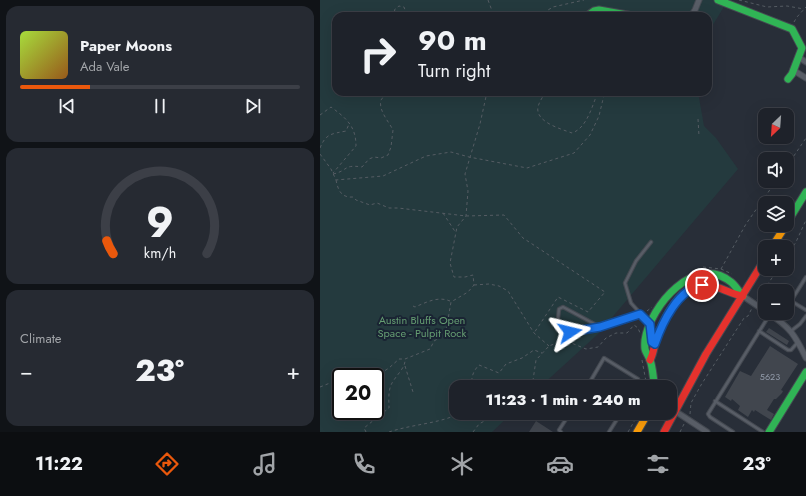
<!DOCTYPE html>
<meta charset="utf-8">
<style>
:root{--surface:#1e222a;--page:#262a32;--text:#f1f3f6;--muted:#a1a4a8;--line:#3c3f47;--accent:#ea580c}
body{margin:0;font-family:Jost,sans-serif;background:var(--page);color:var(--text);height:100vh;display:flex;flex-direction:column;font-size:15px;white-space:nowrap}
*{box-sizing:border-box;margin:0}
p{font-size:13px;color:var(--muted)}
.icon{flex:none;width:22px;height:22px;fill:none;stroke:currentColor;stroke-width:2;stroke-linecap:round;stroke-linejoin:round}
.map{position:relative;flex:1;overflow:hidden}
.details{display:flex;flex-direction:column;gap:6px;padding:6px;background:#101317;width:320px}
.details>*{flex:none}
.guide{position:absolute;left:12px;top:12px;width:380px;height:84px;border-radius:12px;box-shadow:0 4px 16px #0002,0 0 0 1px var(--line);background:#1e222a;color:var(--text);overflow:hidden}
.needle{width:26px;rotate:205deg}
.controls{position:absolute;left:438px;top:108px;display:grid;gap:8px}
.controls a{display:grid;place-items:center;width:36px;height:36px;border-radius:8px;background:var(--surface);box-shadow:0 4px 16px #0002,0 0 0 1px var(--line);font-size:20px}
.speed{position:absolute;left:12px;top:368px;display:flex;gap:8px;font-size:20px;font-weight:700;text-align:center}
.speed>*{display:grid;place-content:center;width:52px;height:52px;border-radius:50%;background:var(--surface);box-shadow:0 4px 16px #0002,0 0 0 1px var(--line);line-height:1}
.speed .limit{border:2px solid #111;border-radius:6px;background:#fff;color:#111}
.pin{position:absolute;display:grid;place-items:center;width:34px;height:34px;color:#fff;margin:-17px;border:2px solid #fff;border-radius:50%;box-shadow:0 1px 4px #0007}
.me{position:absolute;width:44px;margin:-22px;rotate:80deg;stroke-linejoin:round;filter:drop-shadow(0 0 3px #0008)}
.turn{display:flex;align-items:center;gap:14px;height:84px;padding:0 20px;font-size:18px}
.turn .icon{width:52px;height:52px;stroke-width:2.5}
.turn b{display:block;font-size:28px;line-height:34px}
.big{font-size:30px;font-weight:800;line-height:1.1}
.details .tile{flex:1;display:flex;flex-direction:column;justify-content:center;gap:6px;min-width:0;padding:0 14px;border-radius:12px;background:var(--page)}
.details .dial{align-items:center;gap:0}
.dial svg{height:104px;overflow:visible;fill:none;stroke:var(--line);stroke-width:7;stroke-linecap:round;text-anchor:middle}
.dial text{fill:var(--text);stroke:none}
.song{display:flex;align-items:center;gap:12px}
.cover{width:48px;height:48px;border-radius:6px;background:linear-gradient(135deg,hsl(80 70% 55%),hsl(30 70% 35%))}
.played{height:4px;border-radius:2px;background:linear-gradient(90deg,var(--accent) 25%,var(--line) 25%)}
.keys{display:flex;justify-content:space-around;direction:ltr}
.heat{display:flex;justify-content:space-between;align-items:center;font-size:22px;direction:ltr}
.trip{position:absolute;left:129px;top:380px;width:228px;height:40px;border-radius:12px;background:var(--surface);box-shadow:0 4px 16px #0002,0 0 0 1px var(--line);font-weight:800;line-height:40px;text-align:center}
.tab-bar{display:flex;height:64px;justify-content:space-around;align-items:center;background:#0c0e11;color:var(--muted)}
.tab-bar .icon{width:28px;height:28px}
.tab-bar .current{color:var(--accent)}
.tab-bar b{font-size:18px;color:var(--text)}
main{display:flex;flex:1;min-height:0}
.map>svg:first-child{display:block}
</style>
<main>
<section class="details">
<div class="tile">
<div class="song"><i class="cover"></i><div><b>Paper Moons</b><p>Ada Vale</p></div></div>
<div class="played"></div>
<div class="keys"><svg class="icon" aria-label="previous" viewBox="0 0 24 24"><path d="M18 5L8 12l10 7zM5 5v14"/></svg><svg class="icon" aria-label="pause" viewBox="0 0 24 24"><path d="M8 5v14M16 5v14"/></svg><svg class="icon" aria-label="next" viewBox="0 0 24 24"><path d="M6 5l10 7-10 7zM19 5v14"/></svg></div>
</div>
<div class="tile dial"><svg viewBox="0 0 100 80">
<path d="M14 69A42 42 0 1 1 86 69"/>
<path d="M14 69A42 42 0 0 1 9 59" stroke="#ea580c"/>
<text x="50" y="56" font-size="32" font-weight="700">9</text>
<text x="50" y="72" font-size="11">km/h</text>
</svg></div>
<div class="tile"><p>Climate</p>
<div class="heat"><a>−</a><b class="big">23°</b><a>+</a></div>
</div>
</section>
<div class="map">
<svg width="486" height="432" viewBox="0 0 486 432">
<rect width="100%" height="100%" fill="#282e38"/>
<path fill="#243a3e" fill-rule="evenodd" d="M0 0H408L388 33V16H16V92H378L384 126 396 138 418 169 278 334 220 387H136V413H192L172 432H0ZM21 377H55V411H21Z"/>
<path fill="#41464e" d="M449 328 469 341 467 345 446 332Z
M450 346 478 364 461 390 463 391 462 393 456 399H454L447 410 454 414 451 420 435 410 434 412 432 410 428 417 418 410 420 406 412 399 411 401 405 397 420 371 431 376Z
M216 421 233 432H209Z"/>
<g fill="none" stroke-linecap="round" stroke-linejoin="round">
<defs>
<path id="lane" d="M486 277 471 301 486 310
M329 323 311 303 305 283 316 261 331 242
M280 327 250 332H241L237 328 239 309 243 307 280 327 320 314
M331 329 332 342 335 344
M439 331 468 350H471L478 342
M471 331 480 324 486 316
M267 387 284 358 318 379 319 382 317 387
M395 401 443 432
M241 432 239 430 250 413
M289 432 301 413
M413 432 390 417 388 414 450 314"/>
<path id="street" d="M371 16 375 10 379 0
M478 57 486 62
M473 70 486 78
M423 296 445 311
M448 313C470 327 475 335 486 358
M355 411 387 432"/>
<path id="fast" d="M398 0 472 29 482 48 472 74 468 79
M267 16 274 11 279 10 313 16
M467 223 486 192
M335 387C333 379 333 368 330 360 326 350 324 353 325 340 330 306 375 253 411 282 416 286 419 292 423 296
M449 432 486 372"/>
<path id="slow" d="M452 247 466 225
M317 432 328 413"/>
<path id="jam" d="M330 360C334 353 334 344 337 337 345 317 360 285 385 285 398 285 410 294 423 296
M344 432 386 354 445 259"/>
</defs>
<use href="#lane" stroke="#444951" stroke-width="4.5"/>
<use href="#street" stroke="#444951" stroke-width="7"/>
<use href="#fast" stroke="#444951" stroke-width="9"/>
<use href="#slow" stroke="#444951" stroke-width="9"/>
<use href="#jam" stroke="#444951" stroke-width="9"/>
<path stroke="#555c63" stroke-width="1" stroke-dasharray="3 3" stroke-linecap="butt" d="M168 0 174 16
M419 0 447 7 467 6 484 9
M64 16 74 13 75 9 79 6 84 7 87 15 88 16
M218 16 233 7 264 0
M474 22 477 17 486 7
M16 39 13 44 16 50
M225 92C223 97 219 102 218 107 215 122 241 129 252 133 267 128 272 106 278 92
M0 115 11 107C26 118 36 126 36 146L13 173
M378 119 379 136
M0 148C6 133 12 134 26 131L29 124
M0 154 11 169 16 180 63 176 106 156 131 152 149 157 207 168 254 153 270 135 279 116 284 95 281 92
M467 166 486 138
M13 174C28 171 23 164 42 167L49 159 54 157 61 158 68 155 71 147 73 130C69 122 58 110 61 100 63 97 65 95 67 92
M16 180C18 190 21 198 33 197L36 200 50 205 57 203 69 208H78L146 216 184 215 203 238 285 292 268 312 238 297 214 333
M123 213 136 233
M467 256 476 242 486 220
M383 267 401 269 412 274
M401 269 426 224 456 181
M154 285 169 284 179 286 188 291 214 333 229 346
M437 300 458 269
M93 306 95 307C107 302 118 296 130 301
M327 311 332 307
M322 360 327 387
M85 366 93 392
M55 377 69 368 79 359H85L110 349 114 341 121 337 126 331 131 302 148 292 154 285 153 275 145 277H134L130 263 137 227 146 216 148 191 145 174 160 124 167 92
M0 387 10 383 21 384
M153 387C150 379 153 371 159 365L179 373 186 364 202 358 214 350 222 353
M212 387 216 360 229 346 244 340 266 349 278 347 286 338 296 333H307L314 325 318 328 320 333
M370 414 371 403 381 385 424 318 428 316 432 308
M46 432 44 428 69 408C69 401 68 392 71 385 75 376 86 368 85 359
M69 432C93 424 118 424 141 413
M153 432 159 424 179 413
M308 432 319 413
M360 432 364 424"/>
<use href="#lane" stroke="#585d66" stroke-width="2.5"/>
<use href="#street" stroke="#585d66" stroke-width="5"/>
<use href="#fast" stroke="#30b455" stroke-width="7"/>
<use href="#slow" stroke="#ff9f0a" stroke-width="7"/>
<use href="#jam" stroke="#e5322d" stroke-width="7"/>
</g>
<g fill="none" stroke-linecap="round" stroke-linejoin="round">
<defs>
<path id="route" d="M250 332 280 327 320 314 330 324 332 342 335 344C342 323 358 289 382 285"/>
</defs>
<use href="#route" stroke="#114b97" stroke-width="10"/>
<use href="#route" stroke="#1a73e8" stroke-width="7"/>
</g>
<g text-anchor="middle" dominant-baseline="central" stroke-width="4" stroke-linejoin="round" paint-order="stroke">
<g font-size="9" fill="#949dab">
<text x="450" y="376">5623</text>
</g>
<g font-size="11" fill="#659d72" stroke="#1a2433">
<text x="102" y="320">Austin Bluffs Open<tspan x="102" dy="13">Space - Pulpit Rock</tspan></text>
</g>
</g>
</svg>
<div class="controls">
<a><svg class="needle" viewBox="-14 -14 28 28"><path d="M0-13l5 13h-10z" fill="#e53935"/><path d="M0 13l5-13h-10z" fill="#a1a4a8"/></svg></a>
<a><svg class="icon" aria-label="sound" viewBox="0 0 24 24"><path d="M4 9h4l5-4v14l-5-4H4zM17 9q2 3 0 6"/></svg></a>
<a><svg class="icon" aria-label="layers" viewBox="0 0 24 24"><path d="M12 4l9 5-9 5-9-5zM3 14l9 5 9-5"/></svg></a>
<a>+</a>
<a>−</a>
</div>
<div class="speed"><div class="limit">20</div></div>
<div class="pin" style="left:382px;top:285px;background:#d93025"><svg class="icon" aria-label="arrive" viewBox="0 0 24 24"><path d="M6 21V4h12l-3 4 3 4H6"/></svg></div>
<svg class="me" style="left:250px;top:332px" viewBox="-20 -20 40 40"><path d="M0-17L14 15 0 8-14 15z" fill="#1a73e8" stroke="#fff" stroke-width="4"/></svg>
<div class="trip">11:23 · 1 min · 240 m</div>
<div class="guide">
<div class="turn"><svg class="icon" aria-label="right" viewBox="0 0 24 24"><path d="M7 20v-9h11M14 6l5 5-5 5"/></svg><div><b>90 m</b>Turn right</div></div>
</div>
</div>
</main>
<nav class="tab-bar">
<b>11:22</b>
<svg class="icon current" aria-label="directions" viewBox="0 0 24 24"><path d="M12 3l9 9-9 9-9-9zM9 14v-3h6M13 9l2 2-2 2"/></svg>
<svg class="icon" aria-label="music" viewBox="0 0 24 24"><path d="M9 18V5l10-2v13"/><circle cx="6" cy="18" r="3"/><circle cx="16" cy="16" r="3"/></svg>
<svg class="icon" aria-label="phone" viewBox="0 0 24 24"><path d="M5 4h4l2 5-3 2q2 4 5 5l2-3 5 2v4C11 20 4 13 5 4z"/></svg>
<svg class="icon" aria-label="climate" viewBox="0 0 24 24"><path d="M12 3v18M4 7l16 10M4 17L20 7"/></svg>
<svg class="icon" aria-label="car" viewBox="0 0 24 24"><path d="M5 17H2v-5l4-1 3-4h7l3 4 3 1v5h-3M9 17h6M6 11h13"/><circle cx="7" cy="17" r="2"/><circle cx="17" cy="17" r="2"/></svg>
<svg class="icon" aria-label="filters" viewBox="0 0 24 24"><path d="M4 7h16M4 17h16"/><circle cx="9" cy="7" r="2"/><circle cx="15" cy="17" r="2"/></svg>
<b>23°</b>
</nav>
